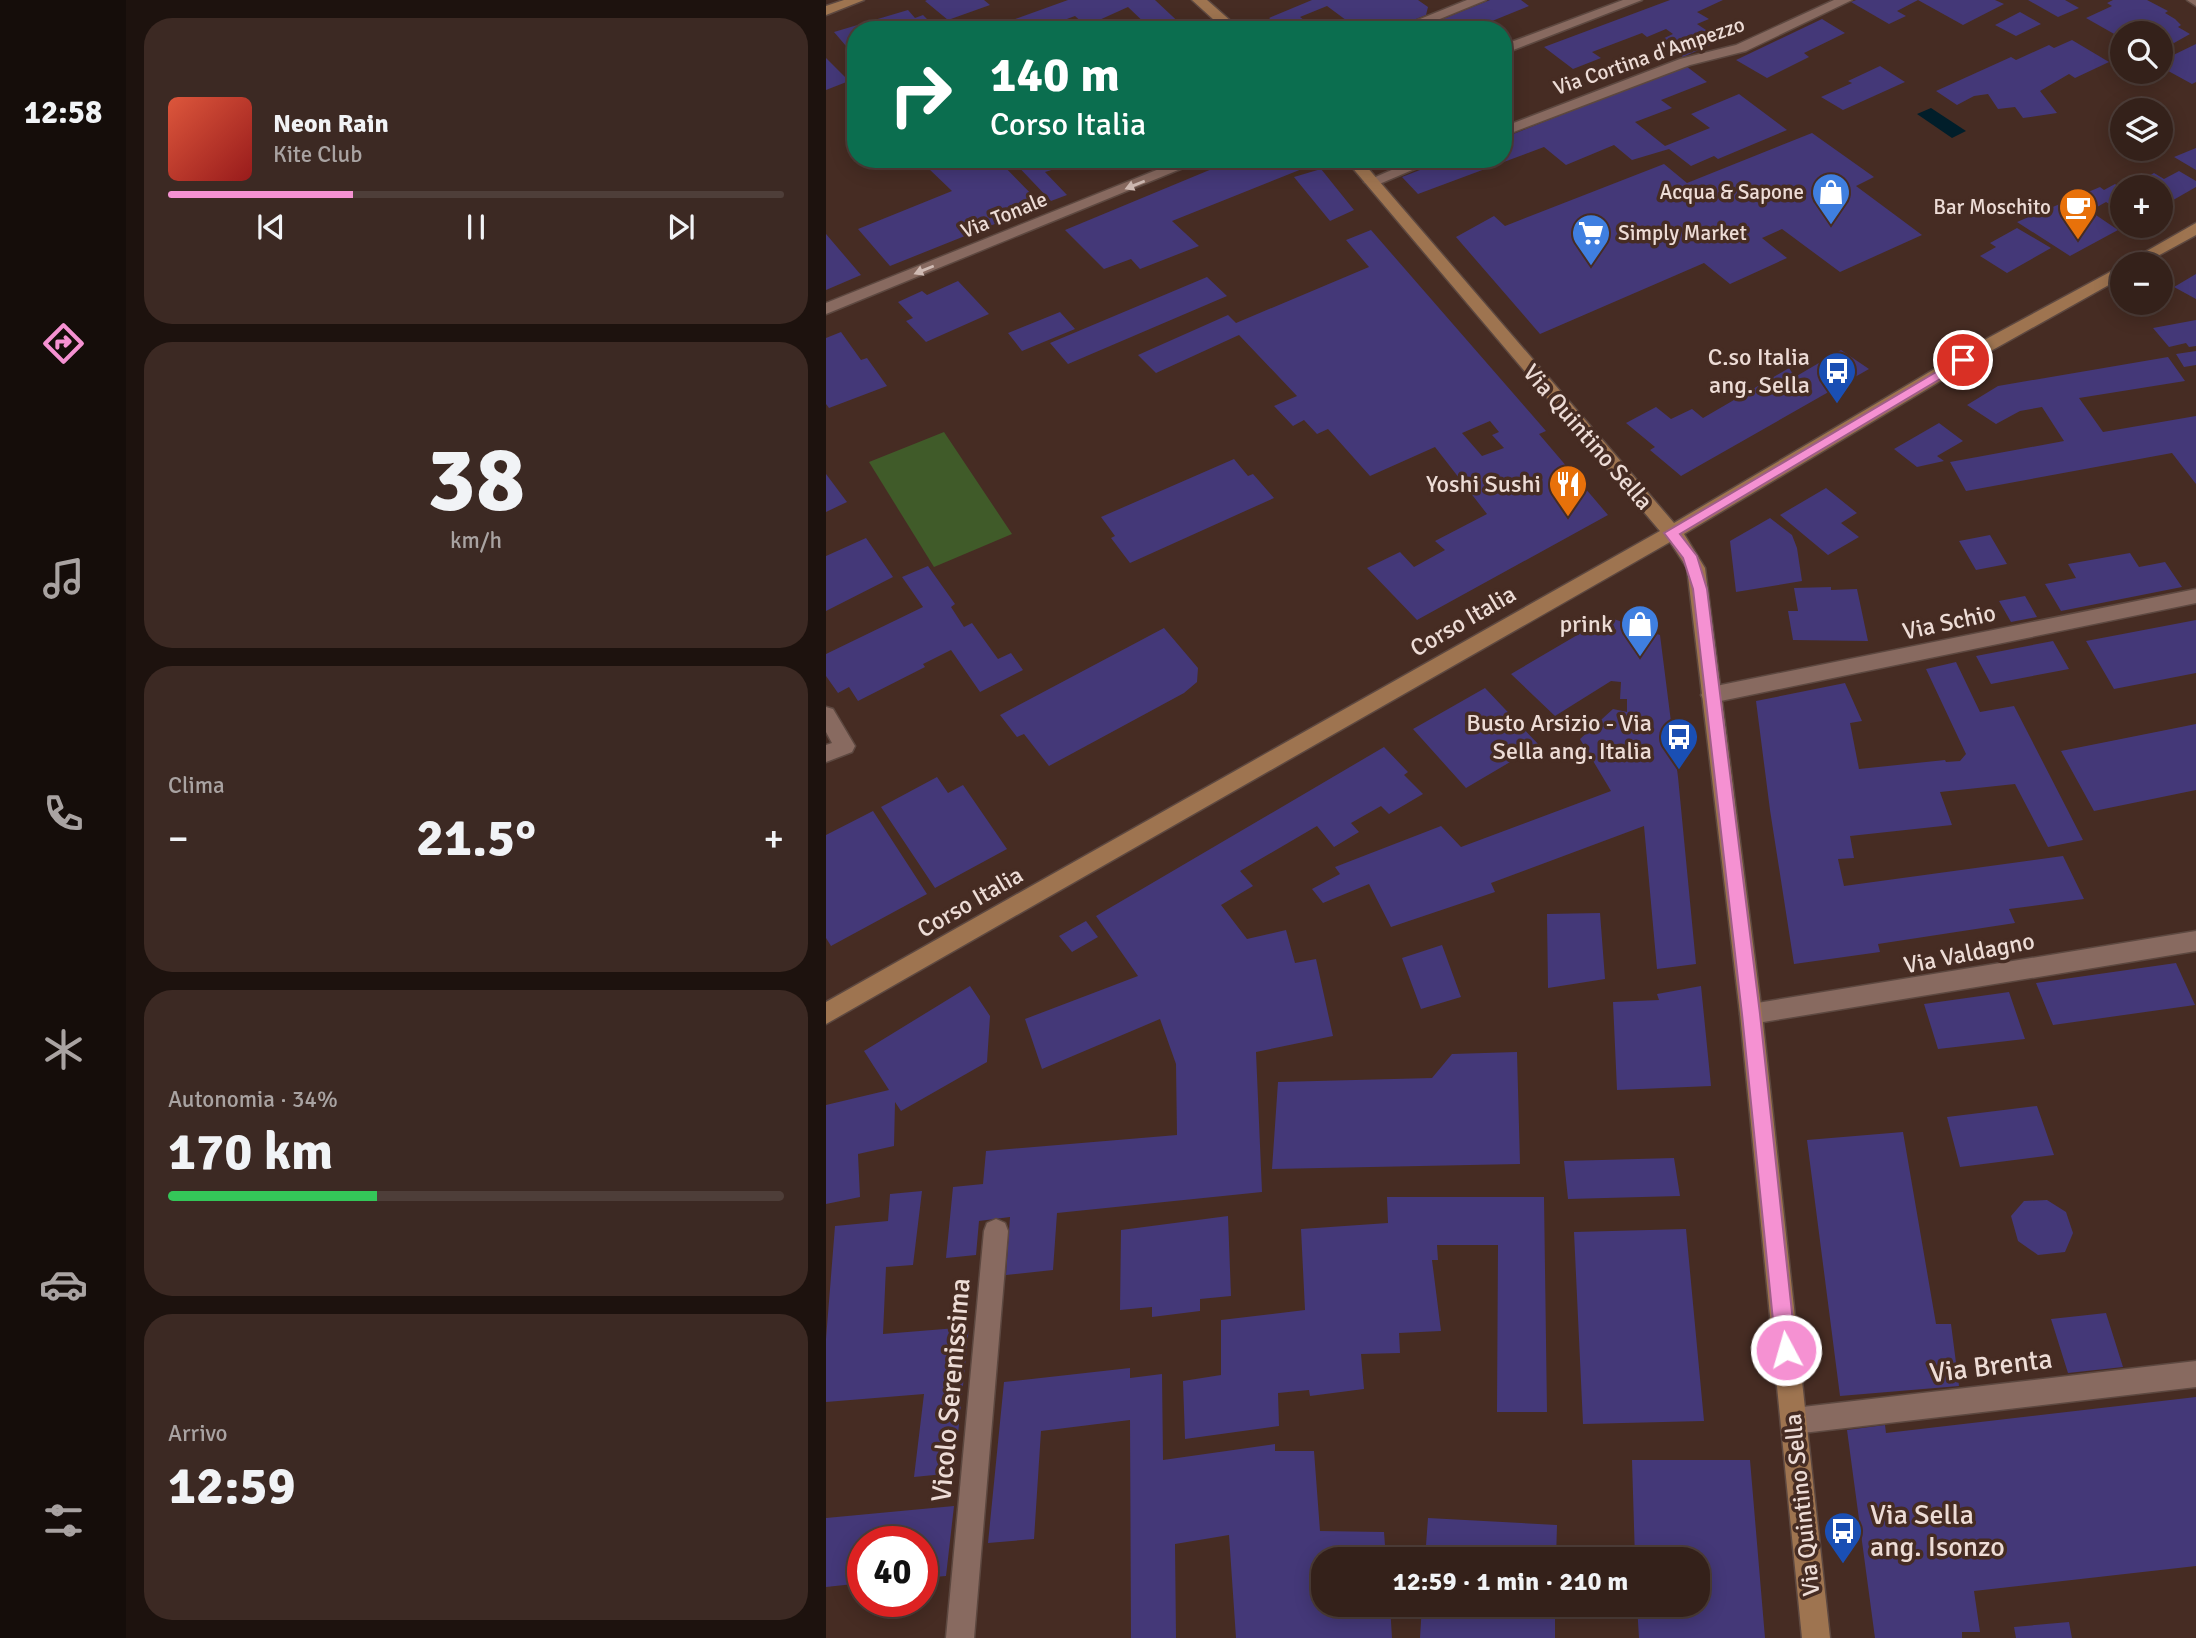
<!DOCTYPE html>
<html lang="it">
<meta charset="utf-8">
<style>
:root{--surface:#34211a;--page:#3c2923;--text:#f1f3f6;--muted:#a9a3a2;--line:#4e3e39;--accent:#f591d2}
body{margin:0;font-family:Signika,sans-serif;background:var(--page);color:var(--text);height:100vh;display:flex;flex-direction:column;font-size:26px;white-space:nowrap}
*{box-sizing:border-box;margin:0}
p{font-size:23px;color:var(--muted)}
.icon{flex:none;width:38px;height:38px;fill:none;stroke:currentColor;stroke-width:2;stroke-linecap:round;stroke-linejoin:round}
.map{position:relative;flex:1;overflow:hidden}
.details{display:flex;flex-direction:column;gap:18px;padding:18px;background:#1d120e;width:700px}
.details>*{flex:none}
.hud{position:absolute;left:21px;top:21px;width:665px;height:147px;border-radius:28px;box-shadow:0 4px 18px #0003,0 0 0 2px var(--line);background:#0b6e4f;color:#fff;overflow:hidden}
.fabs{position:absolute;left:1284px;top:21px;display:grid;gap:14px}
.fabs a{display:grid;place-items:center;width:63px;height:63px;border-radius:50%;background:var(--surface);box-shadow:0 4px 18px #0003,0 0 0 2px var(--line);font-size:35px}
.speed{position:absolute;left:21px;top:1526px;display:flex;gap:14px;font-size:35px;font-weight:700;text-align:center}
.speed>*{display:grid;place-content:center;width:91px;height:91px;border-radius:50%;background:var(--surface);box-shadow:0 4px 18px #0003,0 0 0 2px var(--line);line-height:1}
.speed .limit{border:10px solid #d22;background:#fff;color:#111}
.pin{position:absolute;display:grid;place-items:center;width:60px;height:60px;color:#fff;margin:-30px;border:4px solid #fff;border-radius:50%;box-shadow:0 2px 7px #0007}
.me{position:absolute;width:77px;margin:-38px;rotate:354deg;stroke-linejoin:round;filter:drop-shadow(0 0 5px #0008)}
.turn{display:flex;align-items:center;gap:24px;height:147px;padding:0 28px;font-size:32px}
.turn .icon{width:91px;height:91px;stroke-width:2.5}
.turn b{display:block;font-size:49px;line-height:60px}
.big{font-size:52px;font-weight:700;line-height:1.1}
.details .widget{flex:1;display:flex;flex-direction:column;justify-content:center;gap:10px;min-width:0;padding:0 24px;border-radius:28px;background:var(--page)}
.details .dial{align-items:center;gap:0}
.dial b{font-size:91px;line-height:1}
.song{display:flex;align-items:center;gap:21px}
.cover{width:84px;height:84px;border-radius:10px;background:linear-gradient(135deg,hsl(10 70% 55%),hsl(0 70% 35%))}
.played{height:7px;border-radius:4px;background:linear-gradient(90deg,var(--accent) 30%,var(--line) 30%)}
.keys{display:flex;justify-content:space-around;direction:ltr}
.heat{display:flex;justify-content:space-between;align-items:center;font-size:38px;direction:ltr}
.charge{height:10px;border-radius:5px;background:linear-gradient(90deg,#34c759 34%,var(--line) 0)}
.trip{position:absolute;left:485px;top:1547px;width:399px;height:70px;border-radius:28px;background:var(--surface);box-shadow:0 4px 18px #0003,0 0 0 2px var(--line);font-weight:700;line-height:70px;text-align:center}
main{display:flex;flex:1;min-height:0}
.tab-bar{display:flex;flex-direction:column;width:126px;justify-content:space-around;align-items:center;background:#150d0a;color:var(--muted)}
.tab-bar .icon{width:49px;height:49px}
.tab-bar .on{color:var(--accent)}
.tab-bar b{font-size:32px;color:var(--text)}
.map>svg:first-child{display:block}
</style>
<main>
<nav class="tab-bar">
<b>12:58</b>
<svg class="icon on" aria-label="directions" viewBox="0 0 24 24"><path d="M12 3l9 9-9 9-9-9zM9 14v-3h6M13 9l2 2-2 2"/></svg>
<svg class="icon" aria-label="music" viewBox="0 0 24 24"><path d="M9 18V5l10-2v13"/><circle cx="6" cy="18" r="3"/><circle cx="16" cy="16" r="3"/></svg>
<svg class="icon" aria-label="phone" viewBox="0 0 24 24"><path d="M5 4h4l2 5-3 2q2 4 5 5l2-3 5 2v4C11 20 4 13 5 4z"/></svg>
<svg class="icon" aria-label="climate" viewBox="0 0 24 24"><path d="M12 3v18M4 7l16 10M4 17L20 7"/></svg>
<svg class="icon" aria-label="car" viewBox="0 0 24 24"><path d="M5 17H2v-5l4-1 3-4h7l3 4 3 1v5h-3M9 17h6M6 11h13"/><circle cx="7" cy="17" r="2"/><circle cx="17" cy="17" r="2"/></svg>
<svg class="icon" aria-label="filters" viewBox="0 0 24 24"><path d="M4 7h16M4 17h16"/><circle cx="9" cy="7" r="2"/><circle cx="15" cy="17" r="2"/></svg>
</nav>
<section class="details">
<div class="widget">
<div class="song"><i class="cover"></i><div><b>Neon Rain</b><p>Kite Club</p></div></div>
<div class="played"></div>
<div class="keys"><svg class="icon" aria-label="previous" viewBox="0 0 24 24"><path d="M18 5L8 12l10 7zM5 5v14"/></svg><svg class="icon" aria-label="pause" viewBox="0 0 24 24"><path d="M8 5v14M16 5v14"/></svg><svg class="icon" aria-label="next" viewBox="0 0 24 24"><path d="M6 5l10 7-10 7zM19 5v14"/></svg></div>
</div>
<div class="widget dial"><b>38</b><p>km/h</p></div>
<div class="widget"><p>Clima</p>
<div class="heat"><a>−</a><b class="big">21.5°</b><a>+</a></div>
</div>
<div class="widget"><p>Autonomia · 34%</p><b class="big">170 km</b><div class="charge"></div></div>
<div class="widget"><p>Arrivo</p><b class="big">12:59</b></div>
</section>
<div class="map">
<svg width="1370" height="1638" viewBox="0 0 1370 1638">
<rect width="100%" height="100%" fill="#462c23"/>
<path fill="#405b29" d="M118 432 186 534 108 567 43 462Z"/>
<path fill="#011e2a" d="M1105 108 1140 131 1126 138 1091 114Z"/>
<path fill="#443878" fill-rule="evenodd" d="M101 0H158L164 5 122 20 99 1Z
M242 0H329L361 30H326L302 7 260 26 249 16 211 30H189L181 22Z
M486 0H592L602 7 600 15 562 30H519L528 26 501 6 474 17 491 30H474L468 25 458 30 443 18Z
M664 0H695L703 6 644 30H590Z
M844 0H897L871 12 883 19 871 24 895 40 857 57 832 41 847 34 840 29 821 37 816 33 766 52 775 58 747 69 718 47Z
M1030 0H1169L1178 4 1137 25 1092 0 1071 11 1080 16 1063 24 1025 2Z
M1202 0H1239L1253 8 1232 17Z
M1287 0H1321L1342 11 1339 13 1349 19 1355 25 1352 27 1364 34 1348 43 1343 41 1335 45V33H1297V39L1260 18 1286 6 1281 3Z
M82 10 89 18 97 15 112 30H30V42L20 46 8 32Z
M1194 12 1215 24 1190 36 1169 25Z
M996 19 1019 33 978 53 983 57 941 78 910 60Z
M1246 40 1283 62 1249 78 1243 74 1214 91 1231 113 1197 118 1189 107 1172 109 1162 94 1148 96 1131 105 1110 91 1185 57 1190 60 1223 45 1228 48Z
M1370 44V82L1366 84 1335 67V61Z
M0 58 23 81 0 90Z
M860 66 881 82 835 100 846 108 809 122 839 146 884 128 865 114 913 94 961 130 892 159 888 156 865 166 843 149 806 160 788 145 740 165 718 147 592 194 576 177 622 159H677V138Z
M1054 66 1079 82 1017 110 995 97 1026 83 1022 81Z
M986 133 1048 177 1030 186 1096 235 1014 272 956 229 936 238 961 258 904 284 878 263 714 334 630 237 668 216 679 226 838 164 861 183Z
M1370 148V170L1348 157Z
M123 159H171L216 205 64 266 32 229 126 191 101 167Z
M185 159H238L228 164 232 168 219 172 241 195 225 201Z
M410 159H488L491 163 346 221 373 246 314 269 305 259 278 269 239 230Z
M495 169 528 210 504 221 468 177Z
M1353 171 1370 181V187L1335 207V187H1297V212L1280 202 1264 211 1292 230 1244 256 1191 222 1274 187 1278 190 1289 184 1293 187 1312 177 1316 180 1328 173 1338 179Z
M1191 228 1225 248 1181 273 1154 256 1170 247 1164 243Z
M545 230 720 431 713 434 782 515 591 620 541 568 574 552 588 567 619 550 609 541 661 514 609 447 544 476 502 429 491 434 478 420 467 426 448 406 471 396 413 335 330 373 312 355 402 315 410 323 543 267 520 240ZM664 421 673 432 666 435 678 448 656 456 636 433Z
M0 234 35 275 0 290Z
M1370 274V299L1348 287Z
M381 277 401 296 242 364 224 343Z
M132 281 163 314 100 342 80 321 87 318 72 302 96 291 101 295Z
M234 312 249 329 196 351 182 333Z
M1370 320V346L1363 347 1360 343 1343 347 1327 328Z
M15 332 35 360 41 358 61 386 3 408 0 404V338Z
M1015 350 1043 369 855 476 824 450 829 447 800 423 830 407 845 419 866 409 877 418 963 368 969 377Z
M1370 351V365L1358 367 1350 354Z
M972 356 977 365 964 367 959 358Z
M1342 357 1359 381 1253 398 1277 432 1370 416V484L1346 453 1140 491 1124 462 1238 441 1216 407 1194 411 1170 424 1141 405 1172 386Z
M1113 423 1137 441 1111 456 1118 461 1091 467 1068 449Z
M408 459 422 476 427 474 448 498 304 563 285 538 289 536 275 517Z
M0 474 21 502 0 512Z
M1000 488 1031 513 1015 523 1033 537 1002 555 954 515Z
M944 518 966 535 971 548 976 581 910 592 904 541Z
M1164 535 1181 564 1150 570 1133 541Z
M40 538 67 577 0 611V556Z
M1304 553 1313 567 1339 562 1356 587 1235 611 1219 584 1250 578 1242 564Z
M102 566 129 604 125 607 138 627 146 623 172 659 185 653 197 670 154 692 125 650 97 664 99 667 32 701 23 687 12 693 0 676V654L97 607 76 577Z
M1005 587V590L1031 589 1042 641 967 640 962 611H972L968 588Z
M1199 596 1211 617 1185 622 1173 601Z
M782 617 834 635 852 777 870 964 831 969 818 826 665 883 669 892 565 927 543 884 497 903 486 889 514 874 509 867 615 826 635 847 785 791 754 739 787 709 801 712V699H794L795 682 785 681 729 716 685 674Z
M1370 620V673L1288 689 1260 641Z
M338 628 372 668 371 682 358 693 223 766 198 734 191 737 174 715Z
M1227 641 1243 669 1165 684 1150 656Z
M1130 662 1154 712 1188 706 1257 840 1222 847 1189 784 1114 792 1126 825 1024 836 1028 858 1012 859 1018 886 1237 856 1258 899 1183 909 1189 923 1052 944 1054 952 968 964 944 810 930 701 1019 683 1036 721 1024 723 1033 769 1119 760 1120 762 1134 761 1140 754 1100 669Z
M659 688 713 745 640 788 587 729Z
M1370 724V790L1268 811 1235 751Z
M558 747 582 772 578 775 597 794 563 814 555 806 525 823 533 832 508 847 491 826 414 871 427 886 395 905 421 939 460 930 469 963 490 959 507 1036 430 1052 436 1192 231 1213 227 1270 180 1275 184 1217 153 1221 150 1255 120 1258 127 1187 157 1184 160 1151 351 1135 350 1064 334 1019 216 1069 199 1019 312 976 270 916Z
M111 777 122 793 137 785 181 849 109 888 55 807Z
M47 811 101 894 5 946 0 938V835Z
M774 913 779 979 722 988 721 914Z
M260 921 272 937 246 952 233 936Z
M616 945 635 997 595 1009 576 958Z
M1350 963 1369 1005 1227 1025 1210 983Z
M144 986 164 1016 161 1062 75 1111 69 1102 68 1146 32 1154 34 1197 0 1204V1105L63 1090 38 1051Z
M875 986 885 1086 791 1090 787 1002 833 1000 831 994Z
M1183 992 1199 1039 1112 1049 1098 1004Z
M691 1052 694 1164 446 1169 452 1082 606 1078 626 1054Z
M1211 1106 1228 1155 1134 1167 1121 1117Z
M1077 1132 1110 1324H1125L1133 1386 1014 1396 981 1140Z
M848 1158 854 1196 742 1199 738 1161Z
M96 1191 87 1265 60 1267 57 1334 143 1327 128 1473 88 1477 98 1394 0 1402V1339L9 1226 62 1221 64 1194Z
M561 1197H718L721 1412H671L672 1245H611L612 1260H606L615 1331 573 1333 574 1353 535 1354 538 1389 484 1396 483 1390 452 1393 453 1426 359 1439 357 1381 395 1375V1320L479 1310 475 1229 562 1223Z
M1221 1200 1240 1212 1247 1233 1239 1252 1212 1255 1192 1241 1185 1216 1198 1201Z
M402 1216 405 1296 374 1299V1311L326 1317V1307L294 1310 295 1230Z
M860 1229 878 1421 757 1424 748 1232Z
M1280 1313 1297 1367 1242 1373 1225 1319Z
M304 1368V1378L336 1374 337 1460 449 1444V1451H488L494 1531 558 1532 560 1559H497V1605H564L566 1638H410L403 1535 349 1544 350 1638H305L304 1420 215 1431 208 1539 162 1543 178 1382Z
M1370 1397V1566L1148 1591 1154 1632H1136V1638H1049L1021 1430 1059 1425 1060 1433Z
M806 1460H924L939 1638H813L811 1605H872V1559H809Z
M128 1506 120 1576 96 1578V1542H37V1583L0 1587V1518Z
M602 1518 731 1525 730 1559H599Z
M596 1605H729V1638H594Z
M1243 1622 1246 1638H1190L1188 1627Z"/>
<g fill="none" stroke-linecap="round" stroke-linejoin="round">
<defs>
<path id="lane" d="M641 0H660L587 30H567Z
M1370 931V951L925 1024 917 1021 914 1014 917 1007 925 1004Z
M170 1219 179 1223 182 1231 148 1638H120L158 1231 161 1223Z
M1370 1361V1387L968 1434 959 1430 955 1421 959 1412 968 1408Z"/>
<path id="street" d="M797 0H816L677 54V45Z
M1008 0H1026L920 51 864 65 677 136V127L854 59 910 45Z
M1361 0H1370V6Z
M358 159H379L0 314V303Z
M591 159H612L551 185 546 187 538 182Z
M1370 589V603L885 703 878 700 875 695 878 690 885 687Z
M0 707 7 709 29 746 26 752 0 762V745L6 743 0 732Z"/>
<path id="secondary" d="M18 0H38L0 15V6Z
M366 0H381L415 30H399Z
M519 159H534L848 523 1151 344 1297 265V277L1163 352 858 534 879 568 936 1014 1004 1638H976L914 1014 861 568 844 542 0 1024V1002L834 531Z
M1370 223V235L1317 264H1298Z"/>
</defs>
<use href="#lane" stroke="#5d4840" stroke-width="3"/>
<use href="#street" stroke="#5d4840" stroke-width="3"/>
<use href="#secondary" stroke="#5d4840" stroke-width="3"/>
<use href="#lane" fill="#886a60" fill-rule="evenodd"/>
<use href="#street" fill="#886a60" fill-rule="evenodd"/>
<use href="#secondary" fill="#9e7450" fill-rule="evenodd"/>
</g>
<defs><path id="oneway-solid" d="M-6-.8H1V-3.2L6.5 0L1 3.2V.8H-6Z" transform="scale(1.75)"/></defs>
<g fill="#cfbab3">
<use href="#oneway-solid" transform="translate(309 185) rotate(158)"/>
<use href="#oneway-solid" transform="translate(98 270) rotate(158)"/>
</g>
<path fill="#f591d2" stroke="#9f5e88" stroke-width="2" d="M1137 356 1141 357V363L854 534 871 556 881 589 934 1014 970 1350 967 1357 960 1360 953 1357 950 1350 916 1014 867 589 857 558 838 533Z"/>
<defs>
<symbol id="shop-pin" viewBox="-11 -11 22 30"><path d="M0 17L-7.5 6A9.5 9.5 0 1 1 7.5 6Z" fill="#3f7fe0" stroke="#462c23"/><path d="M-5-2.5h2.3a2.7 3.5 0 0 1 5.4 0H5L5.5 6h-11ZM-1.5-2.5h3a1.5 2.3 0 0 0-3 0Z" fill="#fff"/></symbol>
<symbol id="cafe-pin" viewBox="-11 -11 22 30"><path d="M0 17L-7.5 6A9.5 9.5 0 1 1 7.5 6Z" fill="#e8710a" stroke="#462c23"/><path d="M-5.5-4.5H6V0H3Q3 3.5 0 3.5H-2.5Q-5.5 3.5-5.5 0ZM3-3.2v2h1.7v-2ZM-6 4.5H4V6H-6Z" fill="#fff"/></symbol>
<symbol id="supermarket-pin" viewBox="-11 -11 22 30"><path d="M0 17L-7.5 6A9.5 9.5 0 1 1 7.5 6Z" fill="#3f7fe0" stroke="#462c23"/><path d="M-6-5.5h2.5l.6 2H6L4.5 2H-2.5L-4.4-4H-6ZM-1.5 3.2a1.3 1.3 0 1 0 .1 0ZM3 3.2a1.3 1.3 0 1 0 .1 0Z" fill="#fff"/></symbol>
<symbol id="bus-pin" viewBox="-11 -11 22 30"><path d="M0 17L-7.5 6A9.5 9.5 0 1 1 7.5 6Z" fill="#1a4fb4" stroke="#462c23"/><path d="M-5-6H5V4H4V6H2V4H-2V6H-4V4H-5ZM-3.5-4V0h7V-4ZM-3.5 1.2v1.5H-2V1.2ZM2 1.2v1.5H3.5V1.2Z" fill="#fff"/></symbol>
<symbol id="restaurant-pin" viewBox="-11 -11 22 30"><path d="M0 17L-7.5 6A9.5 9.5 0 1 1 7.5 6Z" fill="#e8710a" stroke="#462c23"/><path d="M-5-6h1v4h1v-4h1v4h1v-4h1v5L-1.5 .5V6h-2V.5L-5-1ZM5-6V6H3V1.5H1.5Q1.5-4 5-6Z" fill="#fff"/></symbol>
</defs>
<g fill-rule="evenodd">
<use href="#shop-pin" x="983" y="170" width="44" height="60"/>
<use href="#cafe-pin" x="1230" y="185" width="44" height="60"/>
<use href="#supermarket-pin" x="743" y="211" width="44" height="60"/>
<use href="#bus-pin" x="989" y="349" width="44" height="60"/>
<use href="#restaurant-pin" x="720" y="462" width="44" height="60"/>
<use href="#shop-pin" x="792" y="602" width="44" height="60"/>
<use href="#bus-pin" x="831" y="715" width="44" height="60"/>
<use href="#bus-pin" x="995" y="1509" width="44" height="60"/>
</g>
<g text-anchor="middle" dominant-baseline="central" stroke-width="7" stroke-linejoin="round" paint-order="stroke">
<g font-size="21" fill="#eddcd6" stroke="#462c23">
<text transform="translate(823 56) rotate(-19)">Via Cortina d'Ampezzo</text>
<text transform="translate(178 215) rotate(-22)">Via Tonale</text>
</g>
<g font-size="21" fill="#eddcd6" stroke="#462c23" text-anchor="end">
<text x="978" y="192">Acqua &amp; Sapone</text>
<text x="1225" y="207">Bar Moschito</text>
<text x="792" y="233" text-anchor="start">Simply Market</text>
</g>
<g font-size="24" fill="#eddcd6" stroke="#462c23" text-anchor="end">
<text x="984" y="357">C.so Italia<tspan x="984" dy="28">ang. Sella</tspan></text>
<text x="715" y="484">Yoshi Sushi</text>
<text x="787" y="624">prink</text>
<text x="826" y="723">Busto Arsizio - Via<tspan x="826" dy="28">Sella ang. Italia</tspan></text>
</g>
<g font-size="24" fill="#eddcd6" stroke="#462c23">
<text transform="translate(762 437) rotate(49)">Via Quintino Sella</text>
<text transform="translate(637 621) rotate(-30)">Corso Italia</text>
<text transform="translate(1123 622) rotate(-12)">Via Schio</text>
<text transform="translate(144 902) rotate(-30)">Corso Italia</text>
<text transform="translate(1143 953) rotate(-11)">Via Valdagno</text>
<text transform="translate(976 1505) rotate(-96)">Via Quintino Sella</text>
</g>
<g font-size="28" fill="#eddcd6" stroke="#462c23">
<text transform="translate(1165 1366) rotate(-7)">Via Brenta</text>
<text transform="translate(125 1390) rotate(-85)">Vicolo Serenissima</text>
</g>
<g font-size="28" fill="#eddcd6" stroke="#462c23" text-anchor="start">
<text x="1044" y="1515">Via Sella<tspan x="1044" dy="32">ang. Isonzo</tspan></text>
</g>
</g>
</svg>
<div class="fabs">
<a><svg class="icon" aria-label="search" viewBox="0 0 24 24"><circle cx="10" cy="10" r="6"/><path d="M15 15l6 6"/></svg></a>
<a><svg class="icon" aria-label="layers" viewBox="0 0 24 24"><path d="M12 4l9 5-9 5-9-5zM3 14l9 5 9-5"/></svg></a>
<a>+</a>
<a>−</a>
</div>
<div class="speed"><div class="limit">40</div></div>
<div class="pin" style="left:1137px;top:360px;background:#d93025"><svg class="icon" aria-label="arrive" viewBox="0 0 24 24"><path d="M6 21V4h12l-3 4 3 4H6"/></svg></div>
<svg class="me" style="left:960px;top:1350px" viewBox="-20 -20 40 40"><circle r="17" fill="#f591d2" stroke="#fff" stroke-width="3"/><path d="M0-11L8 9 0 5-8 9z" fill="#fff"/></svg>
<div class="trip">12:59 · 1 min · 210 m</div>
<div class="hud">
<div class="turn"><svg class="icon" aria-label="right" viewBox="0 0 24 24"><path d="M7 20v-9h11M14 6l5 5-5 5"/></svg><div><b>140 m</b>Corso Italia</div></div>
</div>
</div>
</main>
